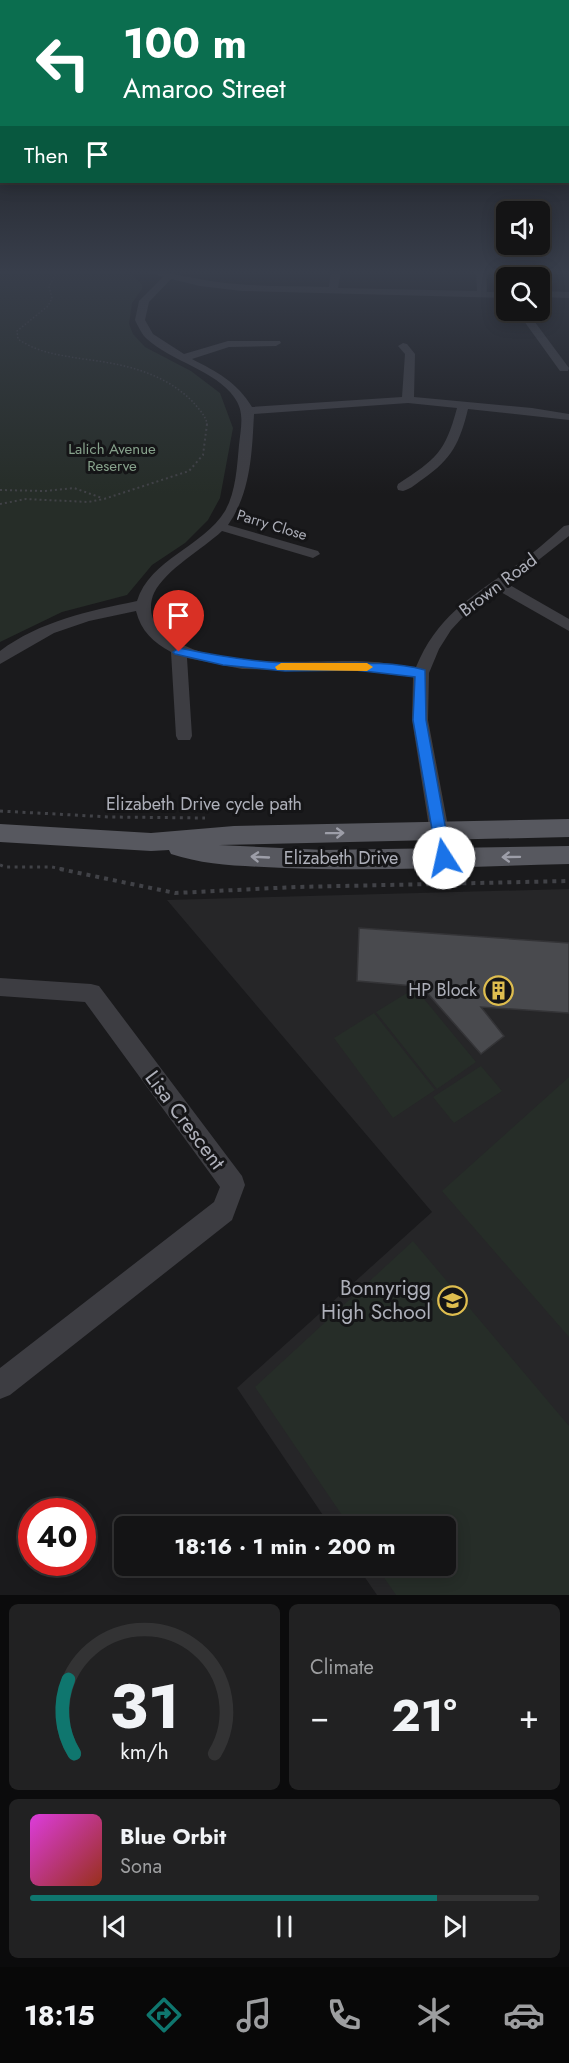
<!DOCTYPE html>
<meta charset="utf-8">
<style>
:root{--surface:#141415;--page:#212122;--text:#f1f3f6;--muted:#9d9ea0;--line:#333334;--accent:#0f766e}
body{margin:0;font-family:Jost,sans-serif;background:var(--page);color:var(--text);height:100vh;display:flex;flex-direction:column;font-size:22px;white-space:nowrap}
*{box-sizing:border-box;margin:0}
p{font-size:20px;color:var(--muted)}
.icon{flex:none;width:33px;height:33px;fill:none;stroke:currentColor;stroke-width:2;stroke-linecap:round;stroke-linejoin:round}
.map{position:relative;height:1595px;overflow:hidden}
.drawer{display:flex;flex-direction:column;gap:9px;padding:9px;background:#0b0b0c;flex:1}
.drawer>*{flex:none}
.guide{position:absolute;left:0px;top:0px;width:570px;height:183px;box-shadow:0 3px 15px #0003,0 0 0 2px var(--line);background:#0b6e4f;color:#fff;overflow:hidden}
.fabs{position:absolute;left:496px;top:201px;display:grid;gap:12px}
.fabs a{display:grid;place-items:center;width:54px;height:54px;border-radius:9px;background:var(--surface);box-shadow:0 3px 15px #0003,0 0 0 2px var(--line);font-size:30px}
.speed{position:absolute;left:18px;top:1498px;display:flex;gap:12px;font-size:30px;font-weight:700;text-align:center}
.speed>*{display:grid;place-content:center;width:78px;height:78px;border-radius:50%;background:var(--surface);box-shadow:0 3px 15px #0003,0 0 0 2px var(--line);line-height:1}
.speed .limit{border:9px solid #d22;background:#fff;color:#111}
.pin{position:absolute;display:grid;place-items:center;width:51px;height:51px;color:#fff;margin:-62px -26px;border-radius:50% 50% 50% 0;rotate:-45deg;box-shadow:0 0 6px #0007}
.pin .icon{rotate:45deg}
.me{position:absolute;width:66px;margin:-33px;rotate:350deg;stroke-linejoin:round;filter:drop-shadow(0 0 4px #0008)}
.turn{display:flex;align-items:center;gap:21px;height:126px;padding:0 24px;font-size:27px}
.turn .icon{width:78px;height:78px;stroke-width:2.5}
.turn b{display:block;font-size:42px;line-height:51px}
.then{display:flex;align-items:center;height:57px;padding:0 24px;background:#0003;gap:12px;font-size:22px}
.big{font-size:45px;font-weight:700;line-height:1.1}
.drawer .widget{flex:1;display:flex;flex-direction:column;justify-content:center;gap:9px;min-width:0;padding:0 21px;border-radius:9px;background:var(--page)}
.drawer .dial{align-items:center;gap:0}
.dial svg{height:156px;overflow:visible;fill:none;stroke:var(--line);stroke-width:7;stroke-linecap:round;text-anchor:middle}
.dial text{fill:var(--text);stroke:none}
.song{display:flex;align-items:center;gap:18px}
.cover{width:72px;height:72px;border-radius:9px;background:linear-gradient(135deg,hsl(300 70% 55%),hsl(10 70% 35%))}
.played{height:6px;border-radius:3px;background:linear-gradient(90deg,var(--accent) 80%,var(--line) 80%)}
.keys{display:flex;justify-content:space-around;direction:ltr}
.heat{display:flex;justify-content:space-between;align-items:center;font-size:33px;direction:ltr}
.drawer .tiles{flex:1;display:grid;gap:9px;grid-template-columns:1fr 1fr}
.widget:last-child{grid-column:span 2}
.trip{position:absolute;left:114px;top:1516px;width:342px;height:60px;border-radius:9px;background:var(--surface);box-shadow:0 3px 15px #0003,0 0 0 2px var(--line);font-weight:700;line-height:60px;text-align:center}
.tabs{display:flex;height:96px;justify-content:space-around;align-items:center;background:#080808;color:var(--muted)}
.tabs .icon{width:42px;height:42px}
.tabs .current{color:var(--accent)}
.tabs b{font-size:27px;color:var(--text)}
.map>svg:first-child{display:block}
</style>
<div class="map">
<svg width="569" height="1595" viewBox="0 0 569 1595">
<rect width="100%" height="100%" fill="#1a1a1c"/>
<path fill="#262628" d="M569 889V1595H377L357 1566H446V1527H331L237 1388 432 1212 167 900Z"/>
<path fill="#262d28" d="M0 271H122L132 275 142 284V289L132 303 129 324 133 334 145 347 191 371 220 393 233 428 220 498 208 520 185 543 152 565 127 595 62 612 0 642Z
M415 988 476 1062 437 1089 376 1012Z
M374 1013 435 1090 393 1118 334 1038Z
M481 1066 502 1091 454 1123 433 1097Z
M569 1077V1337L442 1191Z
M413 1241 569 1426V1595H396L376 1566H446V1527H350L255 1387Z"/>
<path fill="#494a4e" stroke="#343437" stroke-width="1.5" d="M359 928 569 943V1013L481 1007 504 1036 481 1054 429 995 425 987 357 981Z"/>
<g fill="none" stroke-linecap="round" stroke-linejoin="round">
<path stroke="#414247" stroke-width="1.5" stroke-dasharray="1.5 2" stroke-linecap="butt" d="M57 271 49 287 52 298 48 306 17 331 18 339C38 353 60 355 83 359 124 364 163 372 193 402 198 408 207 417 207 425"/>
<path stroke="#414247" stroke-width="2" stroke-dasharray="2 3" stroke-linecap="butt" d="M0 490 45 491 74 488 102 498
M0 504 26 499 88 502 104 499 189 471 203 455 207 424"/>
<path stroke="#414247" stroke-width="3" stroke-dasharray="3 4.5" stroke-linecap="butt" d="M0 811 110 817 205 818
M0 865 5 867H52L67 870"/>
<path stroke="#414247" stroke-width="4" stroke-dasharray="4 5" stroke-linecap="butt" d="M60 869 175 893 296 887 569 881"/>
<path fill="#3d3d42" fill-rule="evenodd" d="M144 271C169 271 193 279 218 282 254 287 292 286 329 287L331 271H341L338 288 477 291 476 271H486L487 292H507V298L242 291 200 286 171 279 149 302 145 320 153 334 184 354 228 341H280L281 343 276 346 229 347 192 359C217 372 237 382 252 407L402 397 405 354 398 346 403 343 407 344 415 354 414 397 532 408 569 414V420L468 409C460 442 452 459 423 479 417 483 411 489 403 491L398 490 397 487 398 484C436 459 445 453 457 408L408 403 254 414C252 452 251 492 228 525L318 551 320 554 313 558 222 531C203 549 166 569 154 593 149 604 150 618 158 627 200 672 299 660 356 661 376 661 396 665 416 667 438 614 473 596 518 564 534 553 549 539 564 526L569 525V536L508 584 569 619V631L499 591 464 616 451 630 439 649 429 673 428 720 454 858 451 863 444 866 437 863 434 858 412 720 413 677 362 671 242 669 187 658 192 736 190 740H178L176 736 171 652C153 642 141 631 136 611L89 621 54 633 0 664V651C40 621 89 611 137 601 150 559 203 547 225 511 236 492 237 466 239 445 241 426 245 412 234 397 216 371 171 361 147 339 142 335 138 326 135 320L139 301 163 277Z
M540 291 569 292V298L540 297Z
M516 310H526L569 368 568 371H560Z
M0 978 91 984 99 986 242 1176 245 1185 232 1220 10 1395 0 1399V1368L214 1202 220 1187 85 1002 0 996Z"/>
<path fill="#57585f" fill-rule="evenodd" d="M569 819V837L219 845 324 850 569 846V864C474 866 379 872 284 868 246 866 207 866 171 854L169 850 151 851 0 842V824L151 833 234 826Z"/>
</g>
<defs><path id="oneway-shaft" d="M-6 0H5M1.5-3L5.5 0L1.5 3" fill="none" stroke-width="1.6" stroke-linecap="round" stroke-linejoin="round" transform="scale(1.5)"/></defs>
<g stroke="#9d9ea8">
<use href="#oneway-shaft" transform="translate(335 833) rotate(-1)"/>
<use href="#oneway-shaft" transform="translate(260 857) rotate(-177)"/>
<use href="#oneway-shaft" transform="translate(511 857) rotate(179)"/>
</g>
<linearGradient id="sky" x2="0" y2="1"><stop stop-color="#0e0e0f"/><stop offset="0.55" stop-color="#383e4b"/><stop offset="1" stop-color="#383e4b" stop-opacity="0"/></linearGradient>
<rect width="569" height="494" fill="url(#sky)"/>
<path fill="#1a73e8" stroke="#114b97" stroke-width="1.5" d="M179 648C213 655 248 661 283 663 330 666 379 658 425 670L426 720 451 858 449 862H439L437 858 413 720 415 677 355 670 285 671 223 665 175 654 173 652Z"/>
<path fill="#f59e0b" d="M281 663H367L373 667 367 671 277 670 275 667Z"/>
<defs>
<symbol id="building-ring" viewBox="-11 -11 22 22"><circle r="9.5" fill="#151517" stroke="#debd4f" stroke-width="1.5"/><path d="M-4-6H4V6H1V3H-1V6H-4ZM-2.5-4.3h1.7v1.8h-1.7ZM.8-4.3h1.7v1.8H.8ZM-2.5-1h1.7V.8h-1.7ZM.8-1h1.7V.8H.8Z" fill="#debd4f"/></symbol>
<symbol id="school-ring" viewBox="-11 -11 22 22"><circle r="9.5" fill="#151517" stroke="#debd4f" stroke-width="1.5"/><path d="M0-5L7-2L0 1L-7-2ZM-4 1L0 2.5L4 1V4Q0 6-4 4Z" fill="#debd4f"/></symbol>
</defs>
<g fill-rule="evenodd">
<use href="#building-ring" x="482" y="974" width="33" height="33"/>
<use href="#school-ring" x="436" y="1284" width="33" height="33"/>
</g>
<g text-anchor="middle" dominant-baseline="central" stroke-width="6" stroke-linejoin="round" paint-order="stroke">
<g font-size="15" fill="#87a28c" stroke="#151517">
<text x="112" y="449">Lalich Avenue<tspan x="112" dy="17">Reserve</tspan></text>
</g>
<g font-size="15" fill="#aeb0ba" stroke="#151517">
<text transform="translate(272 525) rotate(17)">Parry Close</text>
</g>
<g font-size="18" fill="#aeb0ba" stroke="#151517">
<text transform="translate(498 585) rotate(-37)">Brown Road</text>
<text x="204" y="804">Elizabeth Drive cycle path</text>
<text x="341" y="858">Elizabeth Drive</text>
</g>
<g font-size="18" fill="#aeb0ba" stroke="#151517" text-anchor="end">
<text x="477" y="990">HP Block</text>
</g>
<g font-size="21" fill="#aeb0ba" stroke="#151517">
<text transform="translate(185 1120) rotate(53)">Lisa Crescent</text>
</g>
<g font-size="21" fill="#aeb0ba" stroke="#151517" text-anchor="end">
<text x="431" y="1288">Bonnyrigg<tspan x="431" dy="24">High School</tspan></text>
</g>
</g>
</svg>
<div class="fabs">
<a><svg class="icon" aria-label="sound" viewBox="0 0 24 24"><path d="M4 9h4l5-4v14l-5-4H4zM17 9q2 3 0 6"/></svg></a>
<a><svg class="icon" aria-label="search" viewBox="0 0 24 24"><circle cx="10" cy="10" r="6"/><path d="M15 15l6 6"/></svg></a>
</div>
<div class="speed"><div class="limit">40</div></div>
<div class="pin" style="left:179px;top:652px;background:#d93025"><svg class="icon" aria-label="arrive" viewBox="0 0 24 24"><path d="M6 21V4h12l-3 4 3 4H6"/></svg></div>
<svg class="me" style="left:444px;top:858px" viewBox="-20 -20 40 40"><circle r="19" fill="#fff"/><path d="M0-13L10 11 0 6-10 11z" fill="#1a73e8"/></svg>
<div class="trip">18:16 · 1 min · 200 m</div>
<div class="guide">
<div class="turn"><svg class="icon" aria-label="left" viewBox="0 0 24 24"><path d="M17 20v-9H6M10 6l-5 5 5 5"/></svg><div><b>100 m</b>Amaroo Street</div></div>
<div class="then">Then<svg class="icon" aria-label="arrive" viewBox="0 0 24 24"><path d="M6 21V4h12l-3 4 3 4H6"/></svg></div>
</div>
</div>
<section class="drawer">
<div class="tiles">
<div class="widget dial"><svg viewBox="0 0 100 80">
<path d="M14 69A42 42 0 1 1 86 69"/>
<path d="M14 69A42 42 0 0 1 11 31" stroke="#0f766e"/>
<text x="50" y="56" font-size="32" font-weight="700">31</text>
<text x="50" y="72" font-size="11">km/h</text>
</svg></div>
<div class="widget"><p>Climate</p>
<div class="heat"><a>−</a><b class="big">21°</b><a>+</a></div>
</div>
<div class="widget">
<div class="song"><i class="cover"></i><div><b>Blue Orbit</b><p>Sona</p></div></div>
<div class="played"></div>
<div class="keys"><svg class="icon" aria-label="previous" viewBox="0 0 24 24"><path d="M18 5L8 12l10 7zM5 5v14"/></svg><svg class="icon" aria-label="pause" viewBox="0 0 24 24"><path d="M8 5v14M16 5v14"/></svg><svg class="icon" aria-label="next" viewBox="0 0 24 24"><path d="M6 5l10 7-10 7zM19 5v14"/></svg></div>
</div>
</div>
</section>
<nav class="tabs">
<b>18:15</b>
<svg class="icon current" aria-label="directions" viewBox="0 0 24 24"><path d="M12 3l9 9-9 9-9-9zM9 14v-3h6M13 9l2 2-2 2"/></svg>
<svg class="icon" aria-label="music" viewBox="0 0 24 24"><path d="M9 18V5l10-2v13"/><circle cx="6" cy="18" r="3"/><circle cx="16" cy="16" r="3"/></svg>
<svg class="icon" aria-label="phone" viewBox="0 0 24 24"><path d="M5 4h4l2 5-3 2q2 4 5 5l2-3 5 2v4C11 20 4 13 5 4z"/></svg>
<svg class="icon" aria-label="climate" viewBox="0 0 24 24"><path d="M12 3v18M4 7l16 10M4 17L20 7"/></svg>
<svg class="icon" aria-label="car" viewBox="0 0 24 24"><path d="M5 17H2v-5l4-1 3-4h7l3 4 3 1v5h-3M9 17h6M6 11h13"/><circle cx="7" cy="17" r="2"/><circle cx="17" cy="17" r="2"/></svg>
</nav>
